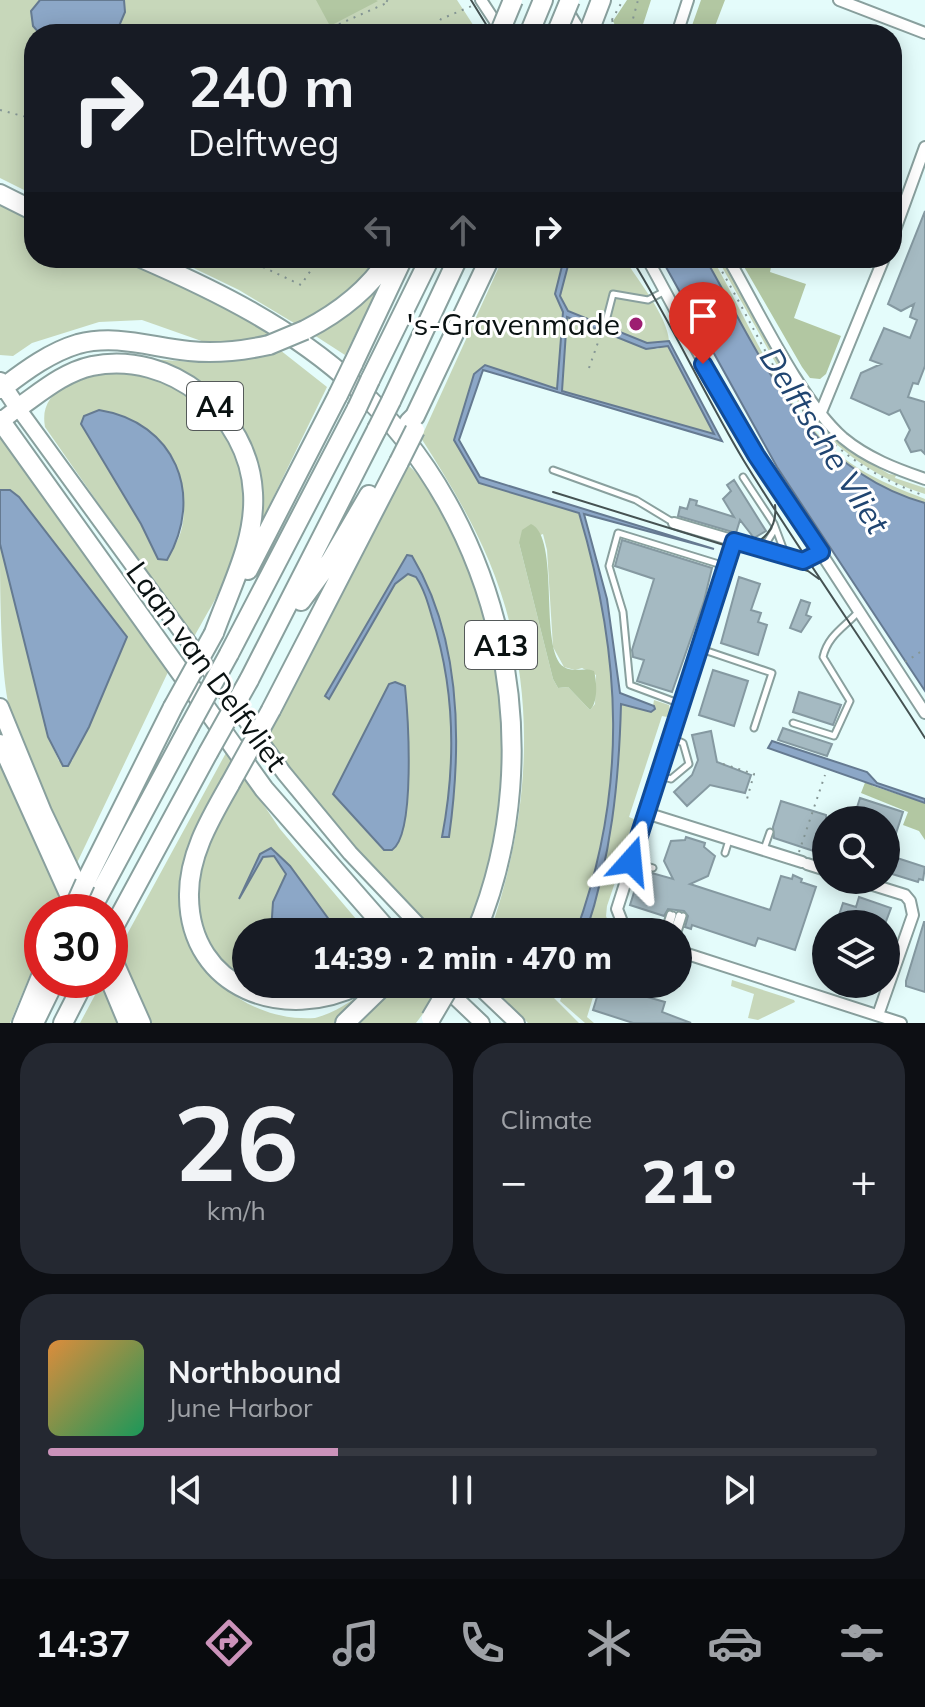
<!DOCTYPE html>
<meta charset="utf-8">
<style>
:root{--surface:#171b24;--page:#242831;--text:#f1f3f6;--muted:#9ea1a6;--line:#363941;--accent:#cb93ba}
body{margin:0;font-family:Mulish,sans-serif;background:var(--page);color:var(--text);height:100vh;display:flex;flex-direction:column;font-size:30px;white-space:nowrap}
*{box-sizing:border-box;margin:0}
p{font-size:26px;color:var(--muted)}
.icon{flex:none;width:44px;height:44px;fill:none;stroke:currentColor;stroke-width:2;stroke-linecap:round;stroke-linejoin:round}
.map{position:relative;height:1023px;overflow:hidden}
.sheet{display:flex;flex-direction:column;gap:20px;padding:20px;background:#0d0f14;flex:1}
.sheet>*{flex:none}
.top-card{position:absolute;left:24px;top:24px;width:878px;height:244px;border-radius:32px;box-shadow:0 4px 20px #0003;background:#171b24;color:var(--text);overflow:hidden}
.tools{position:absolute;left:812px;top:806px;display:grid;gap:16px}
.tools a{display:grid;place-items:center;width:88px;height:88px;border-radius:50%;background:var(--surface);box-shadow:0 4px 20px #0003;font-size:40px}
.speed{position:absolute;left:24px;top:894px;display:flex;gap:16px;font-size:40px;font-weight:700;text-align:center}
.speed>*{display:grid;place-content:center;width:104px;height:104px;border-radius:50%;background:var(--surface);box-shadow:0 4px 20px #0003;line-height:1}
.speed .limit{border:12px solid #d22;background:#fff;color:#111}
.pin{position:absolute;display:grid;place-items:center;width:68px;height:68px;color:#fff;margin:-82px -34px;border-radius:50% 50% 50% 0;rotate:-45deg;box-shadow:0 0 8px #0007}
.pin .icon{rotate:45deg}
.me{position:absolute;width:88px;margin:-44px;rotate:18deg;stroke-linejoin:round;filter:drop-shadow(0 0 6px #0008)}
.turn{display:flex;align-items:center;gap:28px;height:168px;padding:0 32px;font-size:36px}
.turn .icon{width:104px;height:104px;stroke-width:2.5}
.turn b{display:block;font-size:56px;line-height:68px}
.lanes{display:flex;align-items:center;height:76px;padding:0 32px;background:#0003;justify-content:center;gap:40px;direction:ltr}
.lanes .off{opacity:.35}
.big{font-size:60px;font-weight:800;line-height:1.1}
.sheet .card{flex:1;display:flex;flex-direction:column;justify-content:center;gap:12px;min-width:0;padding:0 28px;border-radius:32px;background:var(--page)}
.sheet .dial{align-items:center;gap:0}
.dial b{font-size:104px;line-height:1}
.song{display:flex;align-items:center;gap:24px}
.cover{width:96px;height:96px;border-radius:12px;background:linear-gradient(135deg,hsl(30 70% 55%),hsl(150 70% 35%))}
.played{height:8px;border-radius:4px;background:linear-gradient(90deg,var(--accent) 35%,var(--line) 35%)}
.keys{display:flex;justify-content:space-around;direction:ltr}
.heat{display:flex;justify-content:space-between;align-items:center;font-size:44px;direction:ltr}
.sheet .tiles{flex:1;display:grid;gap:20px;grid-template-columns:1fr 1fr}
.card:last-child{grid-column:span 2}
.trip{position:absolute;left:232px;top:918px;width:460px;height:80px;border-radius:40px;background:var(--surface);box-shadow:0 4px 20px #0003;font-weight:800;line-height:80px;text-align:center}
.tabs{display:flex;height:128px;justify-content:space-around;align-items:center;background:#090b0e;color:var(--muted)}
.tabs .icon{width:56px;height:56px}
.tabs .active{color:var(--accent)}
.tabs b{font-size:36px;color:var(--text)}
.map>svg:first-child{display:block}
</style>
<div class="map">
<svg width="925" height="1023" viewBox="0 0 925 1023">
<rect width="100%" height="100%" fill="#e4fcfb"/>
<path fill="#c7d7ba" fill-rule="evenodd" d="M0 0H457L479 34H34V195L0 178Z
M0 200 34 218V258H123L279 335 252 341 210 344 142 320 99 322 32 343 13 356 0 355Z
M173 258H380L353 290 299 326 239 290Z
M503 258H564L555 293 563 312 557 389 485 365 474 374 454 440 479 483 579 513C622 657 628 789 576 932H490C532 811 539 681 489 561 471 518 446 477 421 438ZM543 534 547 550 553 647 564 667 575 670 582 668 596 675 595 704 590 710 568 687 558 688 553 679 519 543Z
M570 258H624C637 279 668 317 669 341L647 343 568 312 560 297Z
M705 258H712C754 329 785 422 858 468 879 481 902 490 925 499V503C804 469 762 357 705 258Z
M717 258H723L810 406 802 410Z
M383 279 345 355 314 335 333 324Z
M567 317 657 349 668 345 714 434 562 391Z
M280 350 327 387 256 533 235 421 137 358 207 363Z
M106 372C193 373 259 438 245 528 239 563 210 607 193 639L45 427C38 389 78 379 106 372ZM99 410C117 420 151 433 165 447 184 466 192 526 173 547 169 552 162 555 158 558L84 416Z
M813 408 834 433 832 435 854 453 889 474 896 475 895 478 925 488V494C877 479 838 451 806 413Z
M0 437 7 441 169 670 76 865 29 763 13 715C0 699 0 574 0 544L48 737 59 761H72L127 637 19 497 10 490H0Z
M408 465C435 489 451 525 465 558 512 675 520 814 468 932H435L349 844 266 739ZM389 684 405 686C408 716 416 833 392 850H383L333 794Z
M654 700 669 705 672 718 662 716 629 817 636 820 607 906 606 916 612 932H586C611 856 619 783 621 704L652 712Z
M227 751 237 765C216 799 185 838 181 879 173 952 234 1023 315 1018 335 1013 352 1001 368 988L334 1023H150L118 951Z
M0 766 6 772 61 897 55 912H42V946L10 1023H0Z
M244 776 280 829 367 932H338L290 867 273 902 271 932H246V984H343C310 1001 302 994 267 988 242 984 239 979 222 961 168 906 214 830 244 776Z
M732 980 794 1000 795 1002 758 1020 748 1018 754 994 731 986Z
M102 982 119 1023H80Z
M394 984H430L440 991 416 1023H354Z
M488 984H557L553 997 579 1023H528Z
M566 984H597L587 1017 594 1023H585L560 1001Z"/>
<path fill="#b2c7a2" d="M316 0H376L378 1 330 26Z
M627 0H651L640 34H619L613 21Z
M701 0H725L712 34H689Z
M739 258H773L770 272 806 284 794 318 841 336 826 374 820 379 810 378 802 367Z
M531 524C561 537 538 651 564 667 574 673 584 667 594 671 597 682 598 703 590 710L568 687 558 688 553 679 519 543 522 530Z
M866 780 873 786 925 803V840L919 831 903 825 908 812 861 793Z"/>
<path fill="#8ca7c7" stroke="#657a91" stroke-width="2" fill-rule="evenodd" d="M40 0H124L125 12 119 26 122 34H40L33 26 31 11Z
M564 258H570L560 296 568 311 647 343 669 341 722 441 483 370 459 440 480 477 714 549 584 514 607 599 620 693 654 706 655 709 651 712 621 704C619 783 611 857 586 932H576C628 789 622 657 579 513L479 483 454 440 474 374 485 365 557 389 563 312 555 294ZM567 317 646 349 668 346 714 434 562 391Z
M661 258H705C762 357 804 469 925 503V691L777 467Z
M99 410C175 422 205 495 167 560L158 559 141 524 81 424 84 416Z
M0 490H10L19 497 127 637 89 727 68 766H63L48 737 0 544Z
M407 555 412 556C462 639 462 744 449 837H442C456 764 455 689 432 617 428 603 424 589 416 577L408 574 395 584 329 699 325 696Z
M395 682 405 686C408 716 416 834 392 850H384L333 794 389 684Z
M772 741 867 772 877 783 925 799V803L768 748Z
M271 848 290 866 338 932H271L273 902 286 874 274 856 263 857 239 899 260 854Z"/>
<path fill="#e4fcfb" d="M495 0H548L568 34H515Z"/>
<path fill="#a5bac2" stroke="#8599a1" stroke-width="2" d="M925 211V366L918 384 913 383 908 397 925 402V454L921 450 911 452 905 440 910 430 900 410 889 415 851 398 861 373 881 364 870 360 884 328 910 338 917 320 910 317 914 304 901 311 888 304Z
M734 480 766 531 754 538 740 520 736 533 678 516 680 507 687 509 690 499 697 501 696 505 734 517 723 499 731 491 727 485Z
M622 540 712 568 704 601 672 692 637 681 644 660 633 657 632 650 654 579 615 566Z
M739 577 760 584 751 610 761 613 758 622 767 625 758 655 721 643Z
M801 600 810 603 806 615 811 617 801 632 790 628Z
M713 670 748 681 734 726 699 715Z
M799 692 841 705 833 725 793 712Z
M783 728 832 744 827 756 778 740Z
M711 731 717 762 751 775 745 793 710 785 687 806 674 792 692 775 698 760 692 735Z
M860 798 903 812 888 858 886 820H853Z
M781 801 826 815V855L774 838 773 827Z
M686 837 705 843 704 847 715 856 708 876 690 884 770 910 781 876 792 879 793 875 802 879 801 882 816 887 795 950 758 938 755 946 692 925 691 929 685 927 688 916 684 911 668 909 664 916 630 905 641 870 673 879 664 861 671 841 685 840Z
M894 857 925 867 923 880 919 879 918 882 889 873Z
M859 897 891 908 885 924H836L843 903 856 907Z
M924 922H925V992L906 986V981Z
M601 984 665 1002 662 1012 691 1023H633L593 1010Z"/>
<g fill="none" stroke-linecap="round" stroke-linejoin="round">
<defs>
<path id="lane" d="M605 325 613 294 648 300 665 291
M553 470 636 500 674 523
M743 477 774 524 786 556
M762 550 775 529
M701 649 772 673 754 728
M681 704 630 685 623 612 609 566 618 533 725 566
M793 723 834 736 850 701 823 657C828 635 845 627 858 612
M660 776 671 779 689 764 683 743 672 738
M764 849 770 832
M725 853 729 840
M631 861 653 868
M664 932 670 914
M668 932 673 915
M673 932 679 915
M678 932 683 916"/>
<path id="street" d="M481 0 502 32
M839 0 925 33
M566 8 582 34
M677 34 688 0
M892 238 925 147
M647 258 734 419 925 713
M728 258C758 310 800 400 843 438 867 458 896 469 925 479
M821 412 884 258
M674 523 803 561 821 552
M646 813 802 862
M807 864 826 870
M857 880 905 895 910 901 913 915 878 1015
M631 932 624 927 617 909 734 541
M678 951 901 1023"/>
<path id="secondary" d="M18 408 284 773 350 853 425 932
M441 984 482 1023
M476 984 517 1023"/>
<path id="primary" d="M0 390 4 387 18 408 0 422
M0 707 43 812 85 900
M0 743 76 912
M110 951 142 1023
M109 980 127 1023"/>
<path id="highway" d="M529 34 543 0
M588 34 601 0
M0 194 34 211
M141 258C217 291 292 328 354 385 502 519 553 748 476 932
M305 330C338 313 369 289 389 258
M353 364 403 258
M370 380 430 258
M0 382 4 387C26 370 51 352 78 344 116 334 151 347 189 351 216 354 242 351 269 345
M391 401 458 258
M18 408C41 392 64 372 92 366 170 350 249 414 253 493 256 541 230 588 214 633
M0 420 264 789 389 932
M409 422 415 416 490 258
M248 570 338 395
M301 601 331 560 369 495
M229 654 357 408
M249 680 377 429
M271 710 399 462
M230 784C210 819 188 856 189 897 190 989 285 1023 360 984
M85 883 173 707
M94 904 189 727
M110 934 208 753
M22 1023 42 974
M34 1023 55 980
M63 1023 85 980
M345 1023 385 984"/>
</defs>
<use href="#lane" stroke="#89a09e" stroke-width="9"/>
<use href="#street" stroke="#89a09e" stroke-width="14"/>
<use href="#secondary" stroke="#89a09e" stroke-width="18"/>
<use href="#primary" stroke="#89a09e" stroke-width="20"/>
<use href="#highway" stroke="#89a09e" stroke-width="22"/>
<path stroke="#859695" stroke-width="2" stroke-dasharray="2 6" stroke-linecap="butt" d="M612 20 617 34
M317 34 389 2 385 0
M432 34 441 19 472 6
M604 34 623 0
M629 34 638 0
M0 110 34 119
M714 258C780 367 793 447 925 496
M263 267 301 285 319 258
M589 368 602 331
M905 662 925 649
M723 764 754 774 747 799
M799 852 825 775"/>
<use href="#lane" stroke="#fff" stroke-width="5"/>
<use href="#street" stroke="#fff" stroke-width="10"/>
<use href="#secondary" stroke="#fff" stroke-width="14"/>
<use href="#primary" stroke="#fff" stroke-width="16"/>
<use href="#highway" stroke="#fff" stroke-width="18"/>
<path stroke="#455252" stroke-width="2" d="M471 0 492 34
M631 258C672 324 704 394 744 461 802 555 866 645 925 738
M553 492 808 571 819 579
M739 547C762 546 778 528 775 505"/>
<defs>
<path id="highway-bridge" d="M499 34 513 0
M556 34 570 0
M269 345 305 330
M338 395 353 364
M357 408 370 380
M377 429 391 401
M399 462 415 430
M173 707 214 633
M189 727 229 654
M208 753 249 680
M230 784 271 710
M72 912 85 883
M90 912 94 904
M431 1018 451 984"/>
</defs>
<use href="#highway-bridge" stroke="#89a09e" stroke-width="22" stroke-linecap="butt"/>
<use href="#highway-bridge" stroke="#fff" stroke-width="18"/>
</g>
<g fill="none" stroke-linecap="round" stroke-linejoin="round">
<defs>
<path id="route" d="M631 861 734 541 803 561 821 552 756 455 703 364"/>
</defs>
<use href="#route" stroke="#114b97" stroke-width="20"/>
<use href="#route" stroke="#1a73e8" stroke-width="14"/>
</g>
<circle fill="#9d1e71" stroke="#fff" stroke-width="3" cx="636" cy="324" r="8"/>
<g text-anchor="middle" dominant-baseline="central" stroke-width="6" stroke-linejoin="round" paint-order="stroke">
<g fill="#fff" stroke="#545959" stroke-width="2">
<rect x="187" y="382" width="56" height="48" rx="6"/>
<rect x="465" y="621" width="72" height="48" rx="6"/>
</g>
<g font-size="28" font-weight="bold" fill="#0a1212">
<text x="215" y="406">A4</text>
<text x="501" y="645">A13</text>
</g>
<g font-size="30" fill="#0a1212" stroke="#fff" text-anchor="end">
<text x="620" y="324">'s-Gravenmade</text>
</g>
<g font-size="30" fill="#0a1212" stroke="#fff">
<text transform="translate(207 666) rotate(54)">Laan van Delfvliet</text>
</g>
<g font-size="32" font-style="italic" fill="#204571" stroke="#fff">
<text transform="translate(825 440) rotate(58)">Delftsche Vliet</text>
</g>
</g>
</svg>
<div class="tools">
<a><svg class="icon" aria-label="search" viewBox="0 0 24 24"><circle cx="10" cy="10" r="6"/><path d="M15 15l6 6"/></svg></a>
<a><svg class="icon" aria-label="layers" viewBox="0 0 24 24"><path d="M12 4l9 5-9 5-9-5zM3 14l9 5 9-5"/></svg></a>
</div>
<div class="speed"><div class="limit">30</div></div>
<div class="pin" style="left:703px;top:364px;background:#d93025"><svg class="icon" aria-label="arrive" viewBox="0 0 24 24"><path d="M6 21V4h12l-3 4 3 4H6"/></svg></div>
<svg class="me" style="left:631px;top:861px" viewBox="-20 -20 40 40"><path d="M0-17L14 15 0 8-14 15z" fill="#1a73e8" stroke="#fff" stroke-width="4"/></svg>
<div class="trip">14:39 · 2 min · 470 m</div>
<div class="top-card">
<div class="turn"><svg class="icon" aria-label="right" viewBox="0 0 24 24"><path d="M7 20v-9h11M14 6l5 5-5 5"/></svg><div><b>240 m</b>Delftweg</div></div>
<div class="lanes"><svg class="icon off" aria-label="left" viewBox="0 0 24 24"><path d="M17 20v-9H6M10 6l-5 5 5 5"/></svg><svg class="icon off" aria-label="ahead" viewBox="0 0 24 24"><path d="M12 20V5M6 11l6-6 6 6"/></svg><svg class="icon" aria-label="right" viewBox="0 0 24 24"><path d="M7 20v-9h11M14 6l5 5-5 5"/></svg></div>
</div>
</div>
<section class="sheet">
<div class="tiles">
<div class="card dial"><b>26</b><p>km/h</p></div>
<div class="card"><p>Climate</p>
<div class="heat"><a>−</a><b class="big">21°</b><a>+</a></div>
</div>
<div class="card">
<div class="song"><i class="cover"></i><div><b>Northbound</b><p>June Harbor</p></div></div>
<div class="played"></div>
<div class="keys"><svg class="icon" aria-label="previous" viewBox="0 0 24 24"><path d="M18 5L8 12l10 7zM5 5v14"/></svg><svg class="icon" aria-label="pause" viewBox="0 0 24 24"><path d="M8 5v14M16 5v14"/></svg><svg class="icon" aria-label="next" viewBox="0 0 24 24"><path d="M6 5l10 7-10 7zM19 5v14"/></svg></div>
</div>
</div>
</section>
<nav class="tabs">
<b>14:37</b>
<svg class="icon active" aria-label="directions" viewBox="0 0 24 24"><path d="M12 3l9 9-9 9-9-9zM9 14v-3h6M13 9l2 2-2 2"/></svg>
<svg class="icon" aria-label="music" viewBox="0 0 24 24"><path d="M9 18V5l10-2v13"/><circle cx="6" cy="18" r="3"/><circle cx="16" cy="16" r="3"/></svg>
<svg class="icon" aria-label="phone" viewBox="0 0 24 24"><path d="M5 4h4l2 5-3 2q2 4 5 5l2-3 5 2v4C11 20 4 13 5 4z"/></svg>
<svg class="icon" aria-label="climate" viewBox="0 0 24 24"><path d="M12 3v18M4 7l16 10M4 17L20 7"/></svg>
<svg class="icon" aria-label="car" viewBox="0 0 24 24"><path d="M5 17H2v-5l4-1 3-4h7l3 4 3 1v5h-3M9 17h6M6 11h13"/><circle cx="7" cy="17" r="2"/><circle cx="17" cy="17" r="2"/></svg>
<svg class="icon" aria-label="filters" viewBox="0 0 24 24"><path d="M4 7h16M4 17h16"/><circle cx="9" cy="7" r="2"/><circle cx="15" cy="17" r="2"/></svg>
</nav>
